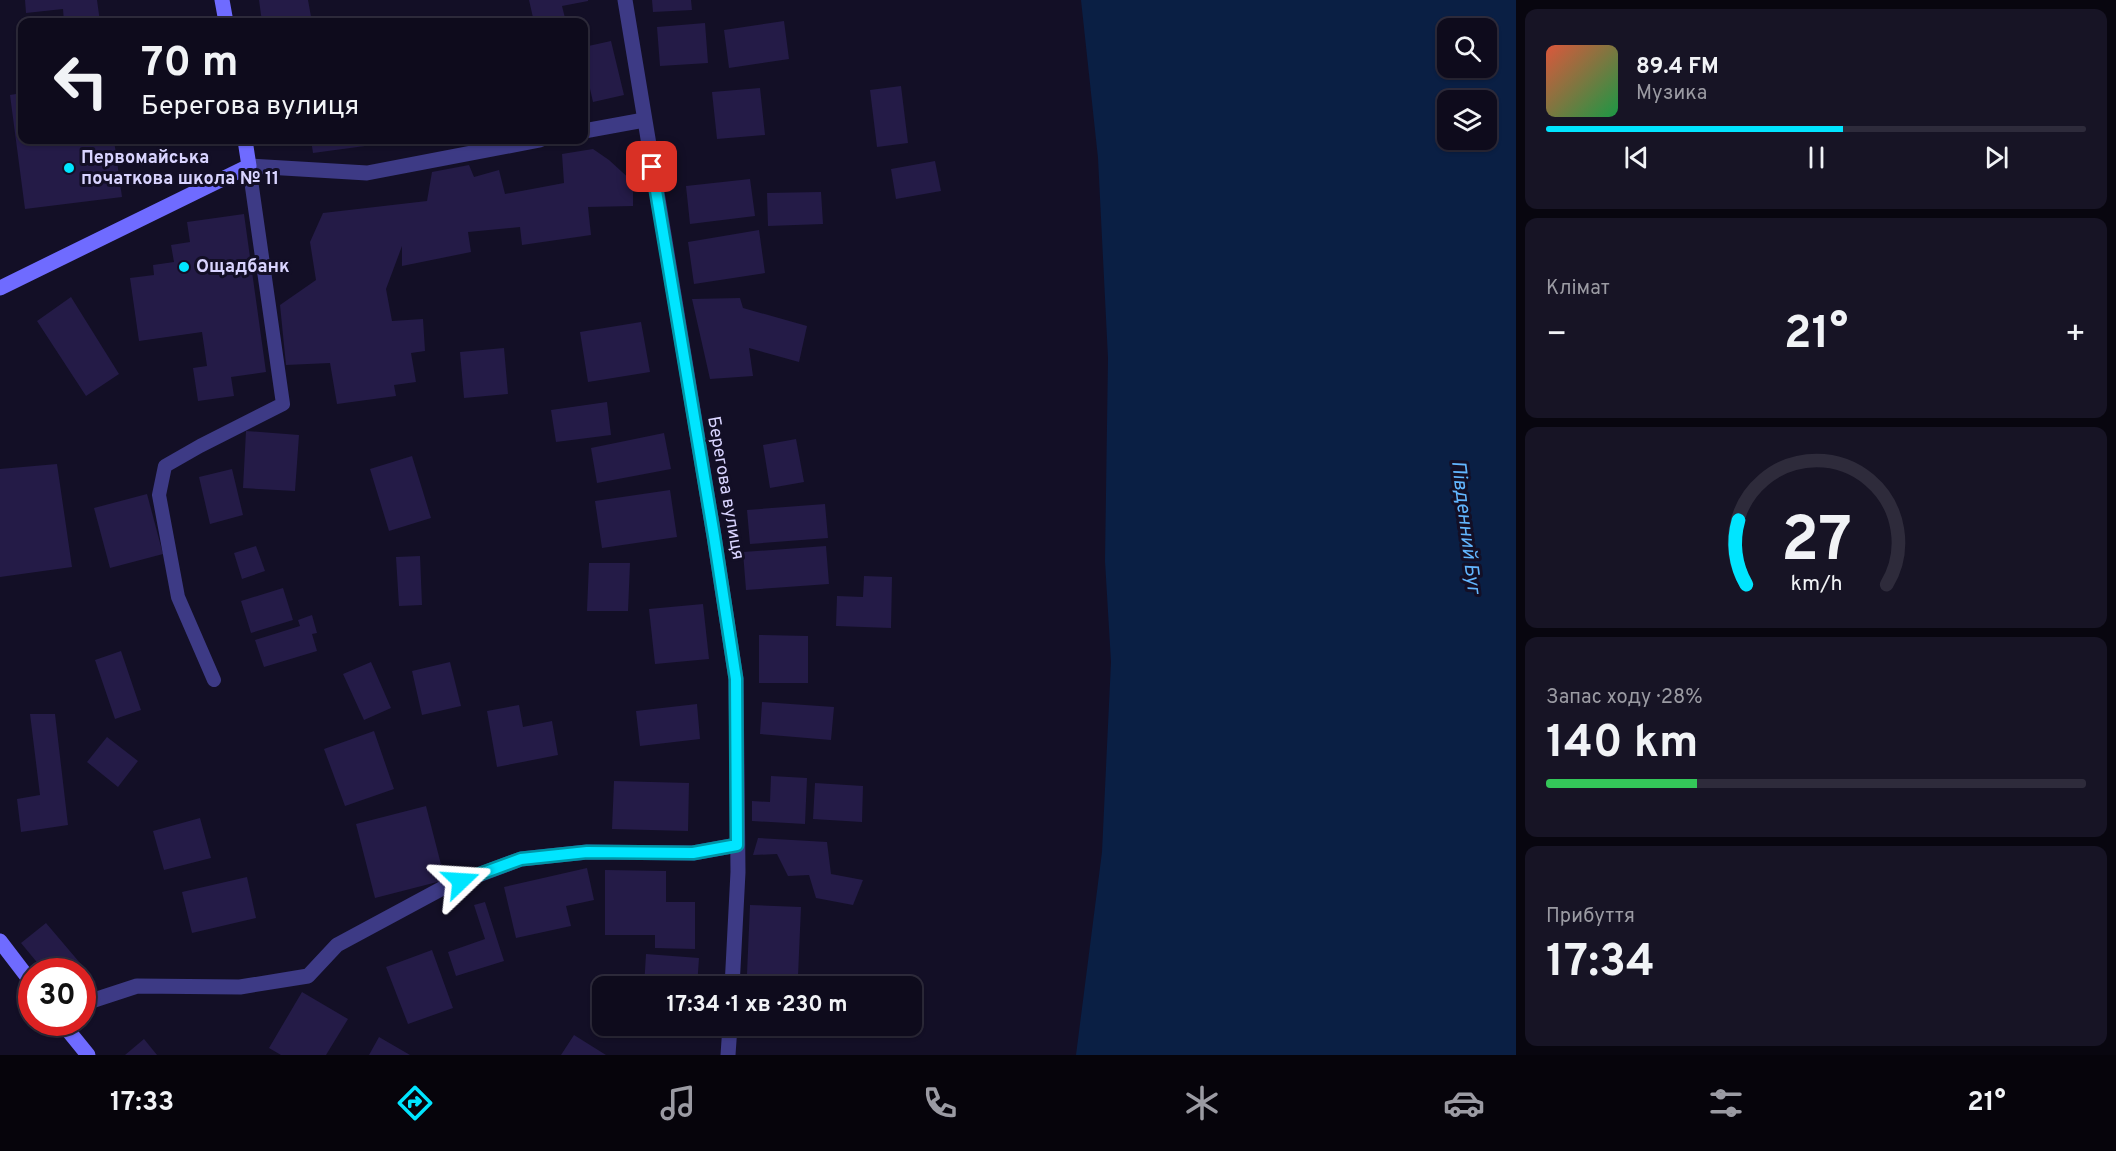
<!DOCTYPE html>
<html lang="uk">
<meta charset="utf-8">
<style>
:root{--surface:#0e0b1c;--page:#171425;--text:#f1f3f6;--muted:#9b9ba3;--line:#2e2b3b;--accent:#00e5ff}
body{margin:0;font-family:Overpass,sans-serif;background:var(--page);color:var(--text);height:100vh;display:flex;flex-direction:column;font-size:22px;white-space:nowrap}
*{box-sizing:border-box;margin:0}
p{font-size:20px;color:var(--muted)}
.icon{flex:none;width:33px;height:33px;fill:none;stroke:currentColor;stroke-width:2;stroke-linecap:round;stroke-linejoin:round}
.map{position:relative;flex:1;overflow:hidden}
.panel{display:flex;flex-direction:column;gap:9px;padding:9px;background:#08060f;width:600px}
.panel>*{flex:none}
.banner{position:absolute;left:18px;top:18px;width:570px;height:126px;border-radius:12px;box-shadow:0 2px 4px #0004,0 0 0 2px var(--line);background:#0e0b1c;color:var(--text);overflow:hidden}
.buttons{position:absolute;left:1437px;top:18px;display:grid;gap:12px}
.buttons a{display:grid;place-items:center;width:60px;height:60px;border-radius:12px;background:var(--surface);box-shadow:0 2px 4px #0004,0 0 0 2px var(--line);font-size:30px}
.speed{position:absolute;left:18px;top:958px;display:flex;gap:12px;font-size:30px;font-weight:700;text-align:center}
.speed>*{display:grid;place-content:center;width:78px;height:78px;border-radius:50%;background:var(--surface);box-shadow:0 2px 4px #0004,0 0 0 2px var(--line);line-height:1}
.speed .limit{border:9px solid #d22;background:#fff;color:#111}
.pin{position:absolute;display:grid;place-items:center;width:51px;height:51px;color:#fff;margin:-26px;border-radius:12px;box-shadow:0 3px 9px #0006}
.me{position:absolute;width:66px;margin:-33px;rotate:70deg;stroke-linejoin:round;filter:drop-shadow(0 0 4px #0008)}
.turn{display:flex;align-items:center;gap:21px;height:126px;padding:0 24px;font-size:27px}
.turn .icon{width:78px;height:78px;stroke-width:2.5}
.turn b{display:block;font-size:42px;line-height:51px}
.big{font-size:45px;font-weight:700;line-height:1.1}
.panel .tile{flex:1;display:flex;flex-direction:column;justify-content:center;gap:9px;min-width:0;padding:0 21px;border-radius:12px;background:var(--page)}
.panel .dial{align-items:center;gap:0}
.dial svg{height:156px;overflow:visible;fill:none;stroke:var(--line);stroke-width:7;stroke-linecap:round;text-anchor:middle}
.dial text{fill:var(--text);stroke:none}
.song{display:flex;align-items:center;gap:18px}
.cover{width:72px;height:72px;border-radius:9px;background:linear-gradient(135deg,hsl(10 70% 55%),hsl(140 70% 35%))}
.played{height:6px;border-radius:3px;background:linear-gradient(90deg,var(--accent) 55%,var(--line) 55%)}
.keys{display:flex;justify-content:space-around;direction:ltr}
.heat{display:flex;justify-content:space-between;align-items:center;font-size:33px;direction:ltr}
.charge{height:9px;border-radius:4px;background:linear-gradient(90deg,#34c759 28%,var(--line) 0)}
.trip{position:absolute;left:592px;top:976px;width:330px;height:60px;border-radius:12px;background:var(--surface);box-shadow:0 2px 4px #0004,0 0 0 2px var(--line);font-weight:700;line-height:60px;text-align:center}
.tab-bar{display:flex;height:96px;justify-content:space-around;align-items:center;background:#06040b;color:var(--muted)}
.tab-bar .icon{width:42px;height:42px}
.tab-bar .selected{color:var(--accent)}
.tab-bar b{font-size:27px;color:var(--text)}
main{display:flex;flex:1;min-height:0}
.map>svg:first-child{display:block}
</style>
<main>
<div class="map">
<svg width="1516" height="1055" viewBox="0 0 1516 1055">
<rect width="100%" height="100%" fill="#130f26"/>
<path fill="#0a1f44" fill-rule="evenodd" d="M1081 0H1516V1055H1076L1102 852 1111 662 1105 561 1108 358 1098 158ZM1448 28H1486V68H1448ZM1448 100H1486V140H1448Z"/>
<path fill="#241b47" d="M25 0H97L100 22H64L63 9 26 13Z
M259 0H308L312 22H262Z
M529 0H588V1L562 6 566 22H534Z
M652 0H691L692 10 653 12Z
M784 21 789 59 729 68 724 30Z
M705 23 708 63 660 66 657 27Z
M611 41 624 95 593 102 584 62V47Z
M901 86 908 143 877 147 870 90Z
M760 88 765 135 717 139 712 92Z
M22 93V140H114L122 197 25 209 10 95Z
M311 140H364L365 146 313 153Z
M593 149 609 160 633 182V206L588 207 591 235 522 245 520 227 468 232 471 252 402 266V246L386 289 392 321 423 319 425 351 411 353 416 382 394 385 396 396 337 404 330 363 286 365 280 305 316 280 310 242 323 213 427 201 432 172 469 165 474 177 499 170 505 194 564 183 562 154Z
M935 161 941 191 896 199 891 169Z
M750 179 755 216 690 224 686 186Z
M821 192 823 224 768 226 767 193Z
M244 214 266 372 231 377 234 396 198 401 193 368 207 366 202 332 139 341 130 278 154 275 153 265 174 262 171 245 190 242 187 222Z
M759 230 765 273 694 284 688 242Z
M71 297 119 374 86 396 37 321Z
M740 298 743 308 807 326 799 362 749 348 753 376 710 379 692 299Z
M641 322 650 372 588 382 580 332Z
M504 348 508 394 464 398 460 352Z
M607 402 611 435 556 442 551 410Z
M246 431 299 435 295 491 243 488Z
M664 433 671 469 597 483 591 448Z
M796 439 804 482 770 488 763 445Z
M412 456 431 518 389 531 370 469Z
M57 464 72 567 0 577V469Z
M232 469 243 515 210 524 199 477Z
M670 490 677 537 602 548 595 501Z
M147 494 163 554 110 568 94 508Z
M825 504 828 538 750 544 747 510Z
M256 546 265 571 242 579 234 553Z
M826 546 829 584 746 590 743 552Z
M420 556 422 605 399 606 396 557Z
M589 563H630L628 611H587Z
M864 576 892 577 891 628 836 626 837 596 863 597Z
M283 588 293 620 251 633 241 601Z
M703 604 709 659 655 664 649 609Z
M312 615 317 633 312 634 317 651 264 667 255 640 300 626 298 620Z
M759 635 808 636V683H759Z
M121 651 141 710 115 719 95 660Z
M371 662 391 708 364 720 343 674Z
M450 662 461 706 422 715 412 671Z
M762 702 834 707 831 740 760 734Z
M697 704 700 739 640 746 636 711Z
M519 705 523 727 552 721 558 755 497 767 487 711Z
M30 714H55L68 825 21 832 17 799 40 795Z
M374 731 394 789 345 806 324 749Z
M107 737 138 761 118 787 87 762Z
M771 776 807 778 805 824 752 821V801L770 802Z
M614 781 689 783 688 831 612 829Z
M815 783 863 786 862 822 813 819Z
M426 806 445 880 375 898 356 824Z
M200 818 211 858 164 870 153 831Z
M758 838 827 842 831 874 863 880 853 905 816 898 809 875 788 876 777 854 753 855Z
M587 868 594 900 566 906 571 926 516 938 504 887Z
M605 870 666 871V902H695V949L655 948V935H605Z
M247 877 256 918 192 933 182 892Z
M485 902 504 961 456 976 448 952 485 939 474 905Z
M750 905 801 907 798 976 747 974Z
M46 923 80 963 69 972H45L21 943Z
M432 950 453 1008 408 1024 386 967Z
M646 954 699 958 697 987H644Z
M752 978 800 983 799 987H751Z
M302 992 348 1019 326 1055H281L269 1048Z
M641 1026H685L683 1038 640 1032Z
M574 1035 606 1055H561Z
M379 1037 410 1055H369Z
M144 1039 157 1055H125Z"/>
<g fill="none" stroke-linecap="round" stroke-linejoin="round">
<path stroke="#3d3a85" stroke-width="14" d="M214 680 178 597 159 495 165 466 200 446 283 404 249 166"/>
<path stroke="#3d3a85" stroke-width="15" d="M625 0 714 536 736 679 738 872 732 987
M584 131 644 120
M249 166 367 173 540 140
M82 1004 137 986 240 987 308 976 337 945 441 889 521 859 587 852 693 853 737 845
M728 1055 730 1026"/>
<path stroke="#6f6bff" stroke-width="15" d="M222 0 226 22
M0 288 249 166 245 140
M0 941 32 983
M62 1023 88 1055"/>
</g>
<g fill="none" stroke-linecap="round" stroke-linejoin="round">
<defs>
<path id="route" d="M461 881 521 859 587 852 693 853 737 845 736 679 714 536 652 167"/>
</defs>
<use href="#route" stroke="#0095a6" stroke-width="15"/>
<use href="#route" stroke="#00e5ff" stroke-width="10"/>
</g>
<g fill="#00e5ff" stroke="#130f26" stroke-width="2">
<circle cx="69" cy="168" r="6"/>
<circle cx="184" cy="267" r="6"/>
</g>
<g text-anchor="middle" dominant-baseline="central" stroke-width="6" stroke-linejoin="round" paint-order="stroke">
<g font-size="18" font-weight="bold" fill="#d9d4ff" stroke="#130f26" text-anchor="start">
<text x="81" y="158">Первомайська<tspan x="81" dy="21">початкова школа № 11</tspan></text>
<text x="196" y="267">Ощадбанк</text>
</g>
<g font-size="18" fill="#d9d4ff" stroke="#130f26">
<text transform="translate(725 488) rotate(80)">Берегова вулиця</text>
</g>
<g font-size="20" font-style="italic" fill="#62b6ff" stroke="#130f26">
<text transform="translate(1465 527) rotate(83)">Південний Буг</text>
</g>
</g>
</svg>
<div class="buttons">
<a><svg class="icon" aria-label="search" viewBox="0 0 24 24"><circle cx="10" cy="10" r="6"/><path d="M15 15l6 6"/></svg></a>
<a><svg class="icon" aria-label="layers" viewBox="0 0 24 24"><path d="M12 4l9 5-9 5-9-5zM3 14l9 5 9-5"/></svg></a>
</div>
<div class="speed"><div class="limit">30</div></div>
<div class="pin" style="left:652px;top:167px;background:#d93025"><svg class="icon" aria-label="arrive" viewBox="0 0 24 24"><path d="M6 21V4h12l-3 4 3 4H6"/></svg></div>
<svg class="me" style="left:461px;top:881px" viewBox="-20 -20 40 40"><path d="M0-17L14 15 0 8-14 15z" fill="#00e5ff" stroke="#fff" stroke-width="4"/></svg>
<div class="trip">17:34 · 1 хв · 230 m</div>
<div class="banner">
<div class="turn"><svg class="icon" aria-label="left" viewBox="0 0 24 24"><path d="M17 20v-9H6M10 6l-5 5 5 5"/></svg><div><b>70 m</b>Берегова вулиця</div></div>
</div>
</div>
<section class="panel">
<div class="tile">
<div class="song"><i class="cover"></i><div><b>89.4 FM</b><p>Музика</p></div></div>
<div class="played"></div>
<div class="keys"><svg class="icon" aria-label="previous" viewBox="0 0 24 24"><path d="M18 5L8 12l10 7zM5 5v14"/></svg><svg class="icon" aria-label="pause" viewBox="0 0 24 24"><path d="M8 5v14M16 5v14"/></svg><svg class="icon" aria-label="next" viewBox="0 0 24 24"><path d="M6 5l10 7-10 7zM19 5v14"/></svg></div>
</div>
<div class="tile"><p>Клімат</p>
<div class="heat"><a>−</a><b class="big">21°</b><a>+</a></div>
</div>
<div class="tile dial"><svg viewBox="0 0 100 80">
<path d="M14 69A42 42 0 1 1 86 69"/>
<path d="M14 69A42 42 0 0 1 10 36" stroke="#00e5ff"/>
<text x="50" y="56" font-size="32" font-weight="700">27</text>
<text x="50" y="72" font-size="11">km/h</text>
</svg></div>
<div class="tile"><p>Запас ходу · 28%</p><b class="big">140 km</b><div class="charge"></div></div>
<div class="tile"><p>Прибуття</p><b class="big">17:34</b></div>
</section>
</main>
<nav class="tab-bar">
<b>17:33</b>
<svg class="icon selected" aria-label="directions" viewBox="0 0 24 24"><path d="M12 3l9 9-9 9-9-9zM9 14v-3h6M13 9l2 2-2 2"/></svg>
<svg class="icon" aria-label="music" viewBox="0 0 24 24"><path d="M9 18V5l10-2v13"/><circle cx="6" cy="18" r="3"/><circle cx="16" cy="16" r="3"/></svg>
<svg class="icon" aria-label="phone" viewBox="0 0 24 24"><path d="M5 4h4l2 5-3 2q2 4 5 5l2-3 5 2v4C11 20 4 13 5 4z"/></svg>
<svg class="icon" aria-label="climate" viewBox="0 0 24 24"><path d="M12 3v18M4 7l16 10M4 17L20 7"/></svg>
<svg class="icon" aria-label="car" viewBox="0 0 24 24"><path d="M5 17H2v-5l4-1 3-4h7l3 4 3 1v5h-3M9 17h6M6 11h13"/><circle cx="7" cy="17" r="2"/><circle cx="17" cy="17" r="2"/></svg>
<svg class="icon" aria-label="filters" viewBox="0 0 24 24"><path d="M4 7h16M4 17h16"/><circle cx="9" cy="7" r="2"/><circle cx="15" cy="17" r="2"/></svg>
<b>21°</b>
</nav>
